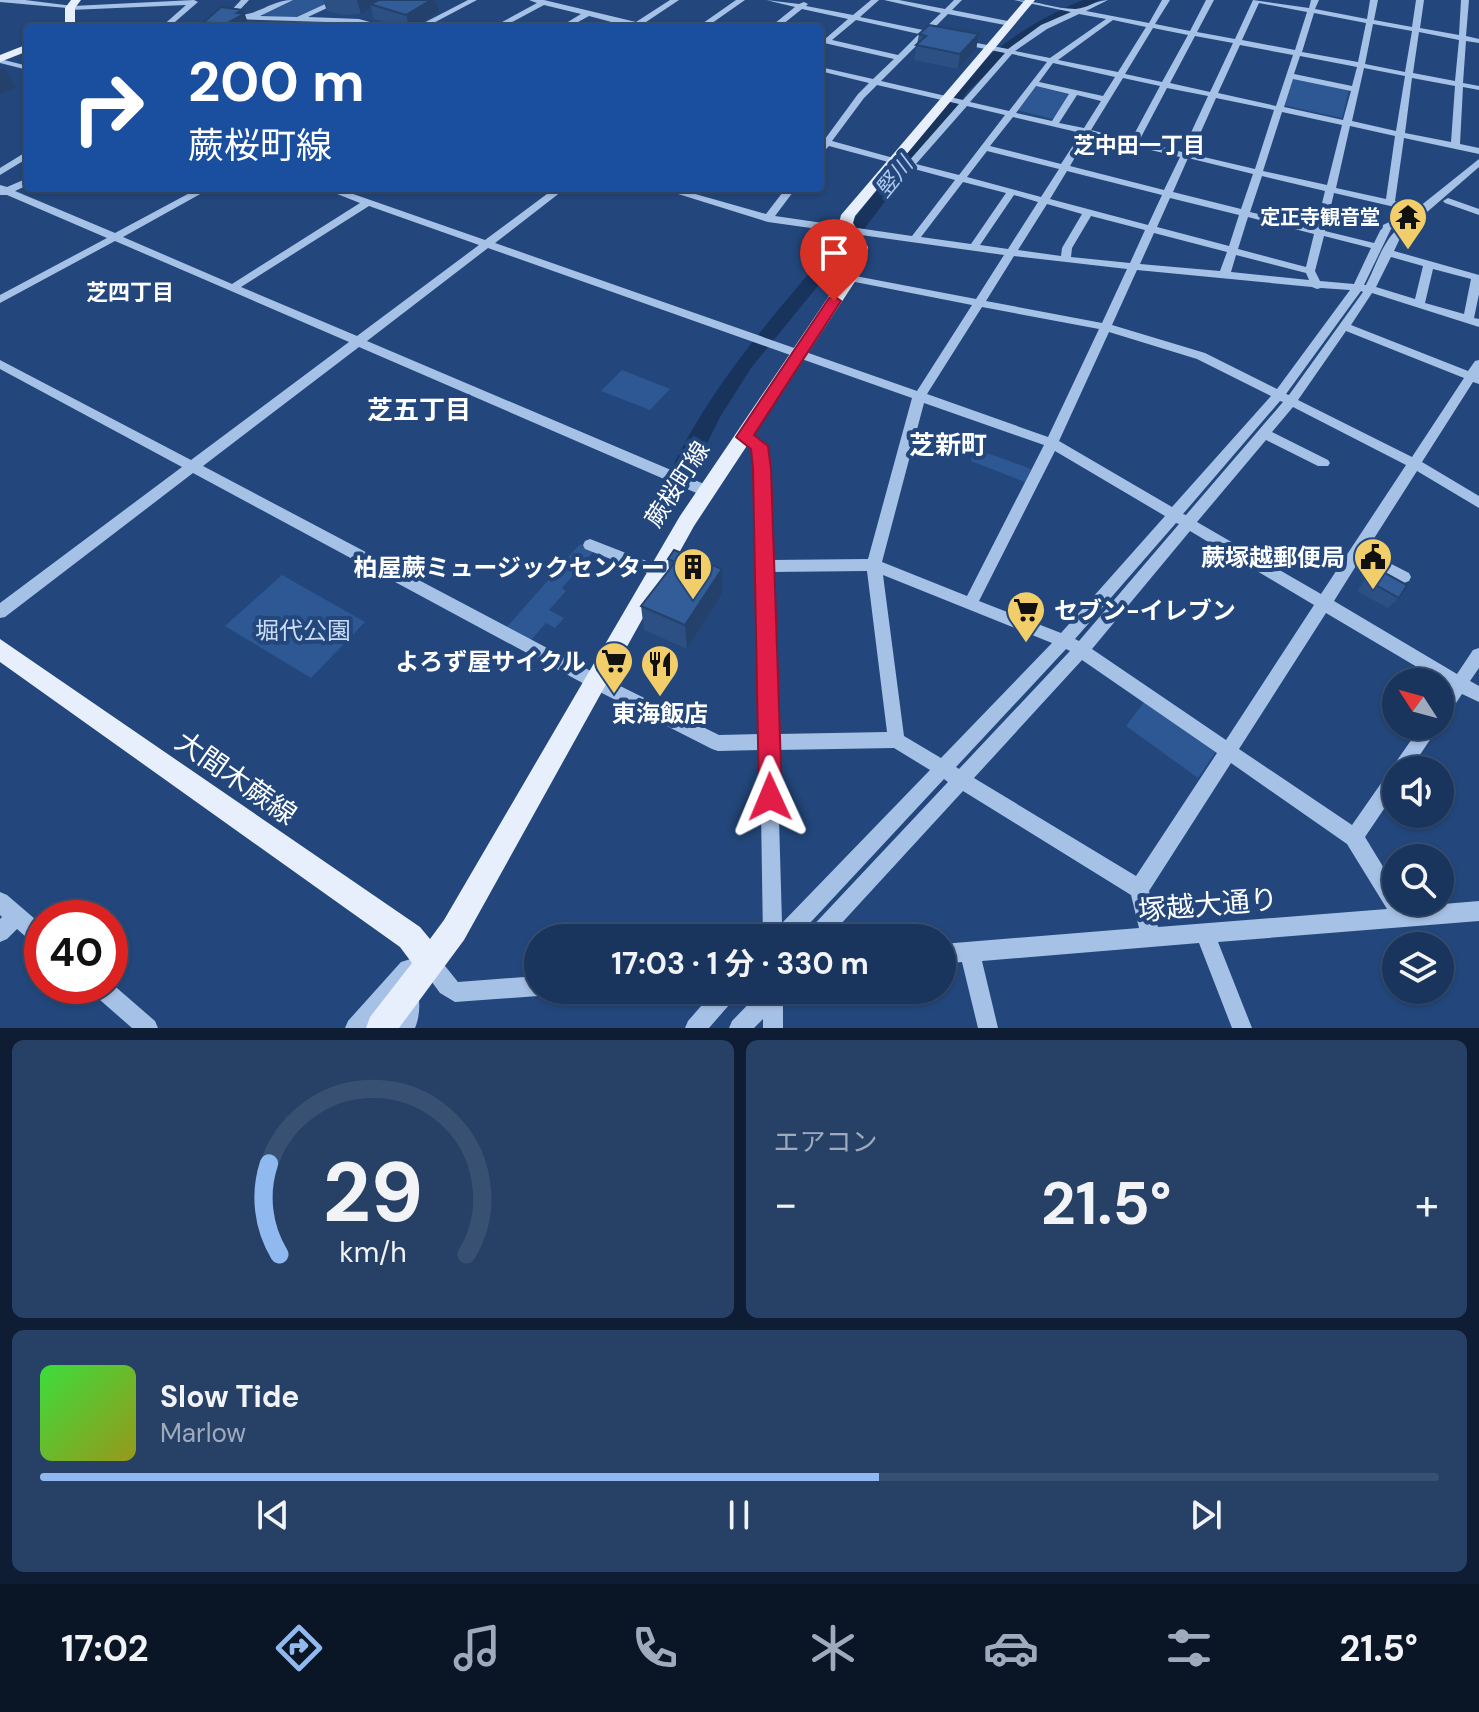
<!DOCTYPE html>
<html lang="ja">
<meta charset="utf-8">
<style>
:root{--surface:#1a355d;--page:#274066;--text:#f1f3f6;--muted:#9fabbc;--line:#385072;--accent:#90b9f0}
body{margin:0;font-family:"DM Sans","Noto Sans JP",sans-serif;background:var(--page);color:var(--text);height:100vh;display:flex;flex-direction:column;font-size:30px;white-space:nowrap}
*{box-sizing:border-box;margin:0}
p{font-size:26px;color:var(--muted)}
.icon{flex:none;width:44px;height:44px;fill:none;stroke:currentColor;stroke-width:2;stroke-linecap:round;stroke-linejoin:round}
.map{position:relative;height:1028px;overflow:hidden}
.side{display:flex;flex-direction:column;gap:12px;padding:12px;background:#0e1d33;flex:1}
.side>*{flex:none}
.hud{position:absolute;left:24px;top:24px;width:800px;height:168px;border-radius:8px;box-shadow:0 2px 6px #0004,0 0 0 2px var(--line);background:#1a4fa0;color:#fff;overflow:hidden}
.needle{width:52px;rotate:306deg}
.tools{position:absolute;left:1382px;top:668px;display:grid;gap:16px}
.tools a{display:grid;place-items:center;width:72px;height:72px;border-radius:50%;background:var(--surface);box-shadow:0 2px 6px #0004,0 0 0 2px var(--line);font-size:40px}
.speed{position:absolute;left:24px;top:900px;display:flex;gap:16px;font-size:40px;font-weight:700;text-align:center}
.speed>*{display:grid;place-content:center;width:104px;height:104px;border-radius:50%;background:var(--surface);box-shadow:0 2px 6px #0004,0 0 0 2px var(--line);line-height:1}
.speed .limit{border:12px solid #d22;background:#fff;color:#111}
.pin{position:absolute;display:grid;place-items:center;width:68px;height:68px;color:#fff;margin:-82px -34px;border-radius:50% 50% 50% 0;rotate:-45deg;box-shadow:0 0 8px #0007}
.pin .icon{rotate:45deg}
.me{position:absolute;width:88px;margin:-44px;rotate:359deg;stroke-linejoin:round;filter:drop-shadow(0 0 6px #0008)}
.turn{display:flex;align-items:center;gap:28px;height:168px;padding:0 32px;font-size:36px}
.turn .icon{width:104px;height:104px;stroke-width:2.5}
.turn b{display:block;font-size:56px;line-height:68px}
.big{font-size:60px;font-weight:700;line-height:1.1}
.side .card{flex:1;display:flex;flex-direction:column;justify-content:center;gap:12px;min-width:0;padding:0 28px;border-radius:12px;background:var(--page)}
.side .dial{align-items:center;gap:0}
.dial svg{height:208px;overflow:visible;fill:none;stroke:var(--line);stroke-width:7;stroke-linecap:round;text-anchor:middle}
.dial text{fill:var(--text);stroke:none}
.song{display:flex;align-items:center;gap:24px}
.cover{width:96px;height:96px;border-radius:12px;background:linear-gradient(135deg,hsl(120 70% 55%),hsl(60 70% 35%))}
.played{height:8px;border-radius:4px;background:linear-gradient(90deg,var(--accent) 60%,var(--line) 60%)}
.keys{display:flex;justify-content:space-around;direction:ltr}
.heat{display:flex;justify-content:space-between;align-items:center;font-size:44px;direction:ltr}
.side .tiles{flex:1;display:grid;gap:12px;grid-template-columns:1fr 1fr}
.card:last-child{grid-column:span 2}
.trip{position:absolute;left:524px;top:924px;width:432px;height:80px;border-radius:40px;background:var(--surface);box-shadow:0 2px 6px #0004,0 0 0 2px var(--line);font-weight:700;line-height:80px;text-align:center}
.menu{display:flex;height:128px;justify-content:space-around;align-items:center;background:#0a1525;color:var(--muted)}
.menu .icon{width:56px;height:56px}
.menu .selected{color:var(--accent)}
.menu b{font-size:36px;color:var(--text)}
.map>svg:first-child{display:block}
</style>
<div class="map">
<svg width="1479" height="1028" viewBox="0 0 1479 1028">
<rect width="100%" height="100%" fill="#23477c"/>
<path fill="#2d5894" d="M291 0H337L295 18 260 15Z
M1292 78 1349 90 1342 118 1283 105Z
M1035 86 1070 95 1053 119 1017 110Z
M622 370 670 389 650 410 601 391Z
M973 448 1031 469 1025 482 971 461Z
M580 544 594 551 562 588 566 591 549 610 564 618 555 628 546 623 530 641 506 628Z
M282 575 365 622 311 678 225 626Z
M1145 701 1217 750 1198 778 1126 726Z"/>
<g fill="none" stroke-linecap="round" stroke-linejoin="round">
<path fill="#18335c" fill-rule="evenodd" d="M1083 0H1099L1017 45 968 91 865 228 751 368 720 417 689 480 681 482 673 480 669 474C714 377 784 305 850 224 928 129 961 50 1083 0Z"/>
<path fill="#a6c1e6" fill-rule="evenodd" d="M0 0H25L73 6 194 0 198 2 168 28H160L186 5 70 10 67 8 0 2Z
M241 0H249L235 15C259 16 270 0 293 0L260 16 297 17 334 0H344L308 17 359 19 391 28H378L359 23 231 19 223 28H215Z
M468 0H477L424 28H414Z
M529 0H544L636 22 670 0H679L643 24 654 28H634L589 16 567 28H558L581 14 544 5 501 28H491L537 3Z
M736 0H745L705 28H696Z
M766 0 799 4 804 2 808 4 806 6 853 15 871 0H879L860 17 923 30 941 13 884 0H899L945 9 954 0H962L952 10 1013 22 1014 24 1010 26 948 14 930 32 942 34V38L926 36 881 81 963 100 1005 53 956 43V39L1008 49 1041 25 1071 12 1014 0C1035 0 1055 9 1075 9 1086 9 1096 0 1108 0L1086 11 1149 23 1162 0H1170L1155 24 1190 31 1206 0H1214L1197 32 1235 39 1253 0 1309 8 1311 0H1319L1315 9 1367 19 1370 0H1378L1374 20 1412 27 1416 0H1424L1420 28 1459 35 1461 0H1469L1466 36 1479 39V43L1466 41 1463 83 1479 86V90L1463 87 1460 144 1479 148V154L1404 138 1395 201 1419 207 1479 159V167L1426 213 1391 229 1364 285H1366C1377 265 1388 221 1416 222V226L1402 234 1394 251 1479 275V294L1474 318 1479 319V327L1372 293 1351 325 1468 371 1475 361 1479 360V384L1473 382 1422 462 1479 496V508L1417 471 1366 551 1409 573 1411 577 1409 581 1404 583 1399 581 1359 561 1334 601 1457 674 1473 650 1479 648V668L1470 681 1479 686V702L1462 694 1446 718 1440 721V699L1449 686 1326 613 1239 749 1352 825 1421 726H1439L1410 770H1396V791L1365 837 1396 888V902H1404L1408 907 1479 901V921L1218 942 1252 1028H1232L1199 943 982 961 998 1028H978L962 962 942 964V944L1139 928 1131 895 963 791 828 938H805L808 931 948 782 944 779 796 938H763L760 750 718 751 712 749 590 687 193 473 5 617 0 618V603L182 467 0 369V360L191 460 349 342 115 241 0 303V295L107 238 7 195H0V185L7 187 28 178V185L15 191 115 233 199 188H211L123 237 232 284 360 203 322 188H336L485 240 555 188H566L495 243 917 391 972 305 850 281 845 278 850 275 976 299 1004 255 768 222 659 188H674L766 214 786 188H796L775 216 912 236 955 180 829 146 820 155V138L825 139 858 94 869 83 820 71V67L873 79 894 59 820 42V38L825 39 848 19 802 9 778 28H769L795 7ZM1259 3 1307 12 1295 50 1242 40ZM1314 13 1366 23 1358 62 1302 52ZM1079 14 1106 19 1050 58 1015 51 1047 29ZM856 20 919 34 898 55 832 40ZM1113 20 1146 27 1118 72 1058 60ZM1373 24 1412 31 1405 72 1365 64ZM1153 28 1188 35 1162 82 1125 74ZM1419 32 1459 40 1455 81 1413 73ZM1195 36 1233 43 1210 92 1170 83ZM1240 45 1293 55 1276 106 1218 93ZM1012 54 1047 62 1009 111 970 102ZM1300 56 1357 67 1352 86 1294 74ZM1053 63 1115 77 1103 96 1039 82ZM1364 68 1405 76 1396 131 1352 121ZM1123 78 1160 86 1131 140 1091 130ZM1412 78 1455 86 1451 142 1405 133ZM1293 79 1351 91 1343 120 1284 107ZM877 85 959 104 908 162 832 141 864 98ZM1036 86 1069 94 1052 121 1016 113ZM1167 88 1208 96 1182 152 1139 141ZM1077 95 1101 101 1084 128 1059 123ZM1216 98 1274 110 1255 169 1191 154ZM967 106 1005 115 959 175 916 164ZM1282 112 1342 125 1327 185 1263 171ZM1013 117 1081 133 1061 164 990 146ZM1350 126 1395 136 1386 199 1336 188ZM1088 135 1180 157 1164 190 1070 166ZM987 151 1059 169 1041 197 967 177ZM1188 158 1253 174 1241 209 1173 192ZM1067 171 1162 195 1148 225 1050 199ZM1262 176 1325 191 1316 228 1250 212ZM963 182 1006 193 971 244 921 237ZM1334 193 1412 211 1383 225 1374 243 1325 231ZM1014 195 1038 202 1008 249 980 245ZM1170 198 1239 215 1229 246 1157 227ZM1047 204 1082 214 1062 248 1061 256 1018 250ZM369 206 479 245 357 336 241 287ZM1091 216 1145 230 1130 263 1071 257 1072 248ZM1248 217 1314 234 1306 267 1238 249ZM1154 233 1227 252 1220 271 1140 264ZM1324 236 1371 248 1354 284 1320 281 1315 271ZM488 248 912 398 868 559 771 560 769 469 766 446 749 434H739L738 437 753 448 755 469 760 734 719 735 602 677 203 466 359 347 701 495H711L713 491 711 487 367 341ZM1236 255 1306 273 1309 280 1231 272ZM1014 256 1127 269 1102 323 986 301ZM1391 257 1423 266 1415 299 1376 287ZM1433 269 1471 279 1464 314 1425 303ZM1137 270 1312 287 1317 289 1321 288 1350 290 1277 389 1205 353 1112 325ZM1361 291 1363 292 1289 395 1286 394ZM982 307 1099 329 1048 437 927 394ZM1346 331 1464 378 1412 457 1298 400ZM1109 332 1197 359 1271 396 1172 507 1059 441ZM1280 401 1283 402 1186 515 1183 514ZM924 403 1044 445 967 596 882 562ZM1293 407 1406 465 1321 594 1197 522 1266 440 1318 466H1328L1330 463 1328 460 1272 432ZM1055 451 1165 516 1061 633 979 601ZM1176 523 1179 524 1079 641 1075 639ZM1190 531 1314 605 1226 740 1092 649ZM867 571 887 732 777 734 772 572ZM883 575 1052 643 941 758 904 736ZM1066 649 1070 651 959 769 956 767ZM1082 660 1217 753 1136 876 974 778ZM894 748 930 770 782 923 777 750ZM1231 763 1347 844 1387 909 1158 927 1149 891Z
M0 59 28 66V70L0 63Z
M26 152 28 158 0 175V168Z
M1448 198 1479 209V215L1445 203 1443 201Z
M590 539 662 567 664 571 662 575 657 577 585 549 583 545 585 541Z
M0 892 7 895 42 925V948L35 945 17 929 7 939 0 942V919L2 917 0 915Z
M430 953 437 956 458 982 538 976V990H547L545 993 538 996 455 1002 440 993 426 974 414 977 407 986 416 988C421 1000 420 1016 415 1028H395L398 1019 399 994 369 1028H345L348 1021 401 962Z
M110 982 155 1021 158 1028H132L92 993 89 986H110Z
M715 990H739L736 997 709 1028H685L688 1021Z
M762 990H783V1028H763V1019L754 1028H729L732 1021Z"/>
<path fill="#e7effd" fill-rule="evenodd" d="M71 0H81L75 8V23L71 28H60L65 22V8Z
M1025 0H1035L855 216 853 223 868 247 864 268 694 526 464 940 399 1028H366L370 1017 412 963 400 947 0 662V639L420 927 430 939 444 920 680 516 848 268 854 247 839 223 841 215Z
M28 44V51L0 62V55Z"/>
</g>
<path fill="#2c5084" d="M323 0H436L439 12 412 28H406L374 19 371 8 361 14 342 15 327 11Z
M243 10 250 28H207L204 22Z
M919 34H979L976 49 958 69 914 60Z
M836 230 834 241 825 252 808 247 809 236Z
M668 559 722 569V594L687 649 644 630 641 606 669 570Z
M1376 568 1399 598 1388 608 1357 591 1366 578Z"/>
<path fill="#24416b" d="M357 0H386L370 4 371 8 361 14Z
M431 0H436L439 12 412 28H409L406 15Z
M243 10 250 28H225L224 25Z
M979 34 976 49 958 69 960 54Z
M4 68 17 88 0 94V69Z
M836 230 834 241 825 252 826 241Z
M722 569V594L687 649 685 625Z"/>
<path fill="#335d99" stroke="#24416b" stroke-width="2" d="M379 0H431L406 15 370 4Z
M221 7 243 10 237 13 244 14 224 25 204 22Z
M929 25 979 34 960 54 916 45 926 36 919 34Z
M819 225 836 230 826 241 809 236Z
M674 550 722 569 685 625 641 606 675 562 668 559Z
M1376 568 1407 585 1399 598 1367 580Z"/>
<path fill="#e11d48" stroke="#92132f" stroke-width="2" d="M834 296 841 301 754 435 768 446 771 469 782 797 779 805 770 809 762 805 759 797 753 469 751 449 736 437 829 298Z"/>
<defs>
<symbol id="temple-pin" viewBox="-11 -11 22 30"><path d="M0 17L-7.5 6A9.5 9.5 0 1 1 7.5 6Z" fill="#f1ce69" stroke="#23477c"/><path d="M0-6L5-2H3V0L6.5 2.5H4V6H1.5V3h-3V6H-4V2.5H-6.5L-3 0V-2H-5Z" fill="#111"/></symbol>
<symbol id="civic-pin" viewBox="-11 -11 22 30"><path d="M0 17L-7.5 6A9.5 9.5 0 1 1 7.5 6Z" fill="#f1ce69" stroke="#23477c"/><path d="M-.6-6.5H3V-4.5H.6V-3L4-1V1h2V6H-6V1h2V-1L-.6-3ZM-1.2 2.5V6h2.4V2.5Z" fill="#111"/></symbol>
<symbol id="building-pin" viewBox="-11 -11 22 30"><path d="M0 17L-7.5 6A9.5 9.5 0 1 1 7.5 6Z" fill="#f1ce69" stroke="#23477c"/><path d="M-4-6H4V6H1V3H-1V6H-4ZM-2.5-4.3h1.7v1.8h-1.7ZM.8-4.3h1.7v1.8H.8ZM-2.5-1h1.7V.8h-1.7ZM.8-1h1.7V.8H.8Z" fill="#111"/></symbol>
<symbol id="supermarket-pin" viewBox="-11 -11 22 30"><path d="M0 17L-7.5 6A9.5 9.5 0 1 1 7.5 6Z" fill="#f1ce69" stroke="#23477c"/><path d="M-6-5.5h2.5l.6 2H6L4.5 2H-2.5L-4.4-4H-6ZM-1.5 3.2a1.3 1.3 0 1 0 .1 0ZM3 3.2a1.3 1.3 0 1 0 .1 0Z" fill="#111"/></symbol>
<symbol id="restaurant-pin" viewBox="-11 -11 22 30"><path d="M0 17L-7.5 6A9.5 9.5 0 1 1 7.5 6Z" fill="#f1ce69" stroke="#23477c"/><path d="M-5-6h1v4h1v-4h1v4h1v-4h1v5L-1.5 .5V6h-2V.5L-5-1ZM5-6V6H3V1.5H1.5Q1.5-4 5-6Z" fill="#111"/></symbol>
</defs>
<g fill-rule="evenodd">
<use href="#temple-pin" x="1386" y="195" width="44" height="60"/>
<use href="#civic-pin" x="1351" y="535" width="44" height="60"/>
<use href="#building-pin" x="671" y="545" width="44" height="60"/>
<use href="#supermarket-pin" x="1004" y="588" width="44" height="60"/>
<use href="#supermarket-pin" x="592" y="639" width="44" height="60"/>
<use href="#restaurant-pin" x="638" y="642" width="44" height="60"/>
</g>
<g text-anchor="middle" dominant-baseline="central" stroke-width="8" stroke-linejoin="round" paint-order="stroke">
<g font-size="20" font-weight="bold" fill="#fff" stroke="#23477c" text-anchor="end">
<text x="1380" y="217">定正寺観音堂</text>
</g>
<g font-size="22" font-weight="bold" fill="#fff" stroke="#23477c">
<text x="1139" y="145">芝中田一丁目</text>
<text x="130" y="292">芝四丁目</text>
</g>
<g font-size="22" font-style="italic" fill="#b2cbed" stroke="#23477c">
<text transform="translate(894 177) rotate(-51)">竪川</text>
</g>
<g font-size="24" fill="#fff" stroke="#23477c">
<text transform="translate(677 484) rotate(-57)">蕨桜町線</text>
</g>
<g font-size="24" font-weight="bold" fill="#fff" stroke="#23477c" text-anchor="end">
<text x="1345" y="557">蕨塚越郵便局</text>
<text x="665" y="567">柏屋蕨ミュージックセンター</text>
<text x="1054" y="610" text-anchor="start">セブン-イレブン</text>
<text x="586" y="661">よろず屋サイクル</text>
<text x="660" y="713" text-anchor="middle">東海飯店</text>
</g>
<g font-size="24" fill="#cadcf4" stroke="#23477c">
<text x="303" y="630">堀代公園</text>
</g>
<g font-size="26" font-weight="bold" fill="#fff" stroke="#23477c">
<text x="419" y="410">芝五丁目</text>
<text x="948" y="445">芝新町</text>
</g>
<g font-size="28" fill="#fff" stroke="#23477c">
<text transform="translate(236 778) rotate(35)">大間木蕨線</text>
<text transform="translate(1208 905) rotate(-5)">塚越大通り</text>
</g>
</g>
</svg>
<div class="tools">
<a><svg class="needle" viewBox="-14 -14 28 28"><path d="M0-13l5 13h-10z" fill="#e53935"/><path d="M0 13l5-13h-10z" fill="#9fabbc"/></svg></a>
<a><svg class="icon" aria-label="sound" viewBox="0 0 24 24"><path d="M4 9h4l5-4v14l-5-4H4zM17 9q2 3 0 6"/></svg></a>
<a><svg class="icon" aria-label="search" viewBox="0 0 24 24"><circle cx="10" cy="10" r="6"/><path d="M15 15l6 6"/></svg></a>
<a><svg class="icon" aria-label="layers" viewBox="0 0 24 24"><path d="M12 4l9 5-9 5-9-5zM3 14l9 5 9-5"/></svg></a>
</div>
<div class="speed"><div class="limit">40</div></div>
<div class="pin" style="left:834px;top:301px;background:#d93025"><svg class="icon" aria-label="arrive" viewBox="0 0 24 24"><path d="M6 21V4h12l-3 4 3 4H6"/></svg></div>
<svg class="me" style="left:770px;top:797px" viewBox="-20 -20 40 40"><path d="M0-17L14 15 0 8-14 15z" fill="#e11d48" stroke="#fff" stroke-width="4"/></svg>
<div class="trip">17:03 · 1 分 · 330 m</div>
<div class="hud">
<div class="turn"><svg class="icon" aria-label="right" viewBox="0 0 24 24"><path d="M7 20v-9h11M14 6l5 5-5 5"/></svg><div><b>200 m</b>蕨桜町線</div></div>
</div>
</div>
<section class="side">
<div class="tiles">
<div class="card dial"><svg viewBox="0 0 100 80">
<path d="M14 69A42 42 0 1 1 86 69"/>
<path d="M14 69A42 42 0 0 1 10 34" stroke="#90b9f0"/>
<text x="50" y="56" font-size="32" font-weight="700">29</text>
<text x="50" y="72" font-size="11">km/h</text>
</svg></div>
<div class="card"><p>エアコン</p>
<div class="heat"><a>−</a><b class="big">21.5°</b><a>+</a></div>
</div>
<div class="card">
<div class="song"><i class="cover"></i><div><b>Slow Tide</b><p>Marlow</p></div></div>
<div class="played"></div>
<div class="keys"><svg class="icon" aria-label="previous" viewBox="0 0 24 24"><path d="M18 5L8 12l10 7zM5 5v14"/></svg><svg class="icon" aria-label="pause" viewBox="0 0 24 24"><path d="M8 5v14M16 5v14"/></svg><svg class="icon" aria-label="next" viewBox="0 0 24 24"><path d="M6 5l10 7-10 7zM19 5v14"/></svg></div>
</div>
</div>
</section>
<nav class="menu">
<b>17:02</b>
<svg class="icon selected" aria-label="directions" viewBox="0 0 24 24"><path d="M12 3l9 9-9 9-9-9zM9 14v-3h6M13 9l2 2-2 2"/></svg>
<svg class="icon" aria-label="music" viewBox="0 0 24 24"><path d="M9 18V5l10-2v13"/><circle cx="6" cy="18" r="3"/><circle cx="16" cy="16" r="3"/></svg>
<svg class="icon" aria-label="phone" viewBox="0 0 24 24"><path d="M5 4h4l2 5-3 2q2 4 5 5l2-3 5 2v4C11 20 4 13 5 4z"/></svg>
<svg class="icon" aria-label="climate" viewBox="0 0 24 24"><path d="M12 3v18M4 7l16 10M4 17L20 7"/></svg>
<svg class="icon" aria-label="car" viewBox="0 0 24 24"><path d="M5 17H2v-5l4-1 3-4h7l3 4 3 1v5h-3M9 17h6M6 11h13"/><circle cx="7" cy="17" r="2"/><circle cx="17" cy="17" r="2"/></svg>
<svg class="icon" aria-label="filters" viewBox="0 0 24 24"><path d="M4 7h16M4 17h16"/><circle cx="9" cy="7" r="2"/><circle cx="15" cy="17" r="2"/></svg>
<b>21.5°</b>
</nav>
